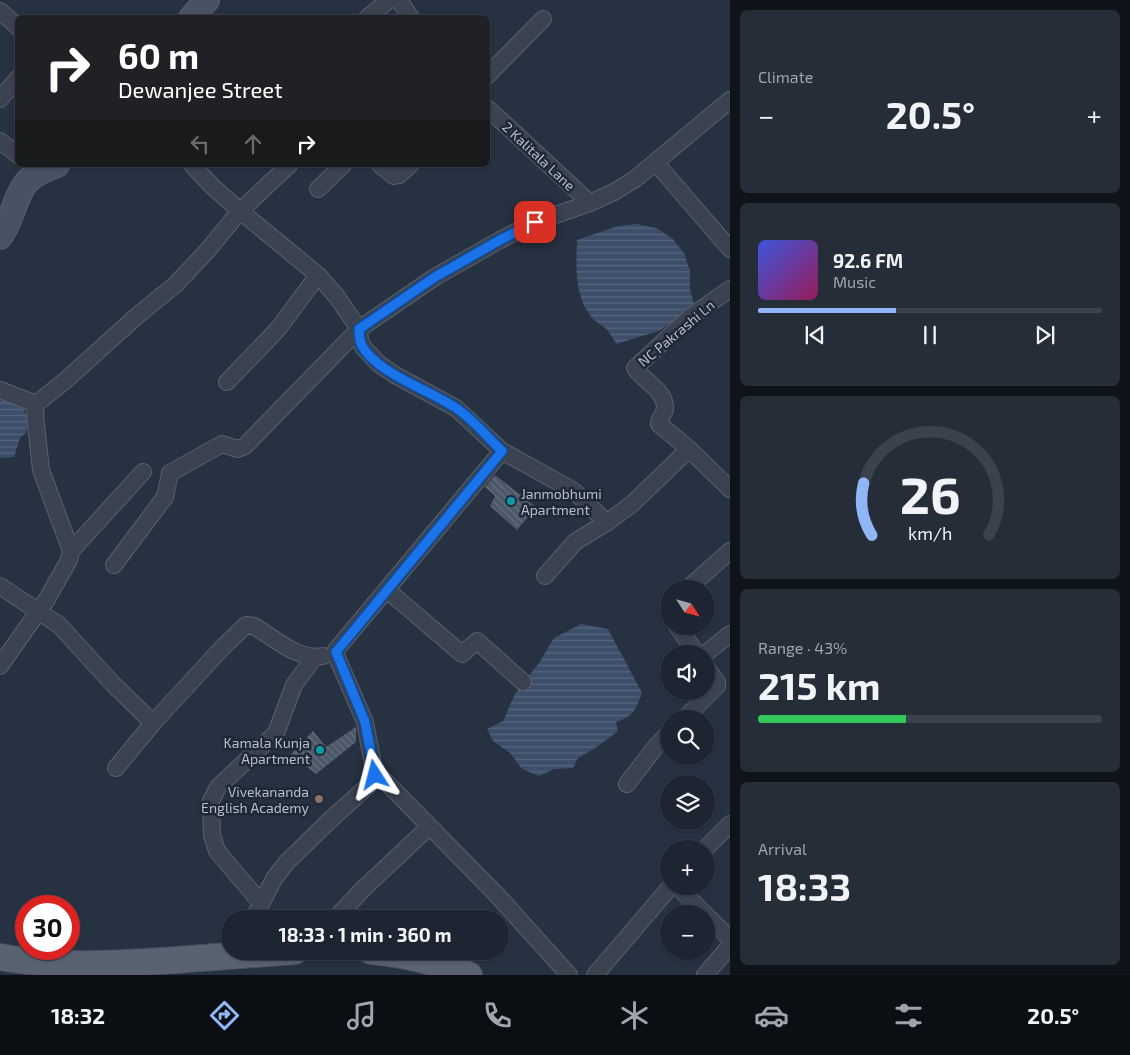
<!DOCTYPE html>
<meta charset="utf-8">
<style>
:root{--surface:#1c2531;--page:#252d39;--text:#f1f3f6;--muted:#a0a5ab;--line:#3a424d;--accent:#90b6f7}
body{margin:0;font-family:"Exo 2",sans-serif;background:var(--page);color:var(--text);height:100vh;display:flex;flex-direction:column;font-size:19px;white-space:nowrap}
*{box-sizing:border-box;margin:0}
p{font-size:16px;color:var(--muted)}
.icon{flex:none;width:28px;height:28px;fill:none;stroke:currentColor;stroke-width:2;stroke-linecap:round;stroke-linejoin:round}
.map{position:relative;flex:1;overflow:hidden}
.drawer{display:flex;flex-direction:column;gap:10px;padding:10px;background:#0f141b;width:400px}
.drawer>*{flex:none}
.banner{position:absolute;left:15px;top:15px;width:475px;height:152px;border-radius:8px;box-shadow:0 1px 4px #0004,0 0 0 1px var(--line);background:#202124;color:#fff;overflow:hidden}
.needle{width:32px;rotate:126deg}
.tools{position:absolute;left:660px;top:580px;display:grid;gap:10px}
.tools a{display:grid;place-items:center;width:55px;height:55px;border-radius:50%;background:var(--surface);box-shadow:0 1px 4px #0004,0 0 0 1px var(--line);font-size:25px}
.speed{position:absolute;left:15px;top:895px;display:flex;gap:10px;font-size:25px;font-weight:700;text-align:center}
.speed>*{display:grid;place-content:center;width:65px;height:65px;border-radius:50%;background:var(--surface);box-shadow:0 1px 4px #0004,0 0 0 1px var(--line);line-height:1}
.speed .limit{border:8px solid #d22;background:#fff;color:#111}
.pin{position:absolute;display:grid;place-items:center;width:42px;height:42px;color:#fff;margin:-21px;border-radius:10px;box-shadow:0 2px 8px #0006}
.me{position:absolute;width:55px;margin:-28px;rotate:351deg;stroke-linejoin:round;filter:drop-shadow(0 0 4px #0008)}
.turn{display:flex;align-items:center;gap:18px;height:105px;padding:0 20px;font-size:22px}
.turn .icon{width:65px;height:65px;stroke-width:2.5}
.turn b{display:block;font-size:35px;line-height:42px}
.lanes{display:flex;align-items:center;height:48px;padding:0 20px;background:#0003;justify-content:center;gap:25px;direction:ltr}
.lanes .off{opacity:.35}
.big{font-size:38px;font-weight:700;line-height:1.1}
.drawer .tile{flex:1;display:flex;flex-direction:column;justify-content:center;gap:8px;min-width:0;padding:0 18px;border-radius:8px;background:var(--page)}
.drawer .dial{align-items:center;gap:0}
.dial svg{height:130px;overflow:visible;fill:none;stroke:var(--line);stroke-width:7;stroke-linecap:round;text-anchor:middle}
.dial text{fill:var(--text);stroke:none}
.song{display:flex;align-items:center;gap:15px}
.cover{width:60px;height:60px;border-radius:8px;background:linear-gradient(135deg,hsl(230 70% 55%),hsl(330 70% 35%))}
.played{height:5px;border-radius:2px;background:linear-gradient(90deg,var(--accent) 40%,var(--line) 40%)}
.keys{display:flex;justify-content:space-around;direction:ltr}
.heat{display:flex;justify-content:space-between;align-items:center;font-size:28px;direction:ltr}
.charge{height:8px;border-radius:4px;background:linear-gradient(90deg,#34c759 43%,var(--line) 0)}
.trip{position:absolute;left:221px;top:910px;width:288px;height:50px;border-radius:25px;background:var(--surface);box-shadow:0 1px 4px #0004,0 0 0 1px var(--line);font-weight:700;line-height:50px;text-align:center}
.dock{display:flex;height:80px;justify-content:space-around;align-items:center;background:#0b0f14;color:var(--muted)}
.dock .icon{width:35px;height:35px}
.dock .selected{color:var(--accent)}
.dock b{font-size:22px;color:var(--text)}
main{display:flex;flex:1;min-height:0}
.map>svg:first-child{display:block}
</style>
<main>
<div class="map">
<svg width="730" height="975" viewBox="0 0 730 975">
<defs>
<pattern id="water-rules" width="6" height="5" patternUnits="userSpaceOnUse" patternTransform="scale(1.25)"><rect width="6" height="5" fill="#3c4e6a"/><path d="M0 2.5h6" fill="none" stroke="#56667e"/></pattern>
<pattern id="building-back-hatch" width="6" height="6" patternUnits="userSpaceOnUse" patternTransform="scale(1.25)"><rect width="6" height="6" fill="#4c586a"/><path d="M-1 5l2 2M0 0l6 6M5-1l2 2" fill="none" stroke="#646e7e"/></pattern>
</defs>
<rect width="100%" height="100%" fill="#263141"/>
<path fill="url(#water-rules)" d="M637 224 656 228 672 238 684 253 690 271V289L695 307 659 331 616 344C614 340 611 335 608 331 604 326 597 323 593 319 574 297 576 266 577 240L618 226Z
M0 393 22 403 28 421 26 433 20 438 14 457 0 458Z
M581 624 608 629 642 693C636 709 633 717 616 722L618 731 594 749 578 758 573 768 554 769 539 776 522 769 510 753 493 741 487 729 503 721 515 694 539 663 554 638Z"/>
<path fill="url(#building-back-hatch)" d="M495 475 536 507 517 530 490 506 495 496 485 487Z
M356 727V742L316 774 291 754 313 731 326 747Z"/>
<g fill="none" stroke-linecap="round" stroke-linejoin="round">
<defs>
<path id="street" d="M399 0 411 18
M0 11 18 27
M367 18 389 0
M488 75 543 19
M0 99 18 78
M488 109 507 126 590 203
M0 141 18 155
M656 163 730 249
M192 165 213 187 240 211 318 275 337 297 359 329 360 340 363 347 379 364 395 375 456 408 502 451 574 491 607 523
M380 165 394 176 399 175 410 165
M318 189 343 165
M730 289 690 317 635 368C644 382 666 390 665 409 664 415 659 418 659 424L689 449 730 489
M227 382 278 329 318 275
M0 390 36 404 35 415 41 470 71 551 69 560 47 599 0 666
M36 404 66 380 138 315 175 285 207 251 240 211 289 165
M71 551 143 472
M114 565 165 497 170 473 222 444 237 449 245 446 359 329 435 277 500 240 535 222 590 203 614 192 635 179 730 100
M545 576 575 542 609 521 632 504 689 449
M0 586 59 625 113 684 153 723
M687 589 730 551
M387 590 462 654 477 641 523 682
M677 626 697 654
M705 654 730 634
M684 719 717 686V682L706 667
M116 768 153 723 223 647 246 625 254 626C274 638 299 661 323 656
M375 775 384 780 497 895 569 975
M627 784 657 745 669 733
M705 849 730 824
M677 886 705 914
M261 903 217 851 212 835 211 801 218 787 276 733 294 685 314 658
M706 915 730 939
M253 919 274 879 286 863 329 821 369 785 375 775 365 722 335 653 336 650 502 451
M335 919 362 890 429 827
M595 975 671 886
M705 975 730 946"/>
<path id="secondary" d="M191 18 207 0
M0 237C12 221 15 196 26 183 33 174 47 169 57 165"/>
<path id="primary" d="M371 951C405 954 437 962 469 975
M0 957C58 968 117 964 176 960 216 957 255 954 295 951"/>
</defs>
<use href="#street" stroke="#58616e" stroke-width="18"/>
<use href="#secondary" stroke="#58616e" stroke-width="26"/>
<use href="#primary" stroke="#444c5a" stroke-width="28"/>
<use href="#street" stroke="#3b4351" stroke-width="16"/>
<use href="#secondary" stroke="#495264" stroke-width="24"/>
<use href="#primary" stroke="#596271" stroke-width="26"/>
</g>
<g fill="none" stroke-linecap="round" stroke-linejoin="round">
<defs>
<path id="route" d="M375 775 365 722 336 652 502 451C487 437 473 419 456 408 431 391 374 372 361 344 359 339 360 334 359 329L435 277 500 240 535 222"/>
</defs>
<use href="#route" stroke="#114b97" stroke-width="12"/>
<use href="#route" stroke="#1a73e8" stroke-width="9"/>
</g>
<g fill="#0f9aa8" stroke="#1f2836" stroke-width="2">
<circle cx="511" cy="501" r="5"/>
<circle cx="320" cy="750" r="5"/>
</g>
<circle fill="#8d6e63" stroke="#1f2836" stroke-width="2" cx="319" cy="799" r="5"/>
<g text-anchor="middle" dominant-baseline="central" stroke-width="5" stroke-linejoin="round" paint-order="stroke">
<g font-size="14" fill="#b7bfcb" stroke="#1f2836">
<text transform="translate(539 156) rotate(43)">2 Kalitala Lane</text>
<text transform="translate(676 333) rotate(-40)">NC Pakrashi Ln</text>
</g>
<g font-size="14" fill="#b7bfcb" stroke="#1f2836" text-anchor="end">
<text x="521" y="493" text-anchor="start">Janmobhumi<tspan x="521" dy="16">Apartment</tspan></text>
<text x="310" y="742">Kamala Kunja<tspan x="310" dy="16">Apartment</tspan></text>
<text x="309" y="791">Vivekananda<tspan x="309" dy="16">English Academy</tspan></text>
</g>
</g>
</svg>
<div class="tools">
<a><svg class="needle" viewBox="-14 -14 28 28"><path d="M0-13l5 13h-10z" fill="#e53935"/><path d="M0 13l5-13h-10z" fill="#a0a5ab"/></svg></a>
<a><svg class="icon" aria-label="sound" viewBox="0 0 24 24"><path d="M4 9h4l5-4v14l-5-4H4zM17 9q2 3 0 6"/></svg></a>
<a><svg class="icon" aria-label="search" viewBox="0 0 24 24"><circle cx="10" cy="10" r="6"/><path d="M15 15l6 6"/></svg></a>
<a><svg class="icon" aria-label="layers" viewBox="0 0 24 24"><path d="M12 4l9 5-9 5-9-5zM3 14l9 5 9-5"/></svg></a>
<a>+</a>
<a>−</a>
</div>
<div class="speed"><div class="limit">30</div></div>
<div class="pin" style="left:535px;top:222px;background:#d93025"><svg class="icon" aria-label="arrive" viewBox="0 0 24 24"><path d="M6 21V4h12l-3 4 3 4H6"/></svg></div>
<svg class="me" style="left:375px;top:775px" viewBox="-20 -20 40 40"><path d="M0-17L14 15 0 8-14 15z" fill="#1a73e8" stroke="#fff" stroke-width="4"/></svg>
<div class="trip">18:33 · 1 min · 360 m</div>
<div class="banner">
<div class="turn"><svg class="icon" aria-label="right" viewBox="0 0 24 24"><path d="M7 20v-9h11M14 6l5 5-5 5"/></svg><div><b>60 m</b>Dewanjee Street</div></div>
<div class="lanes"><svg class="icon off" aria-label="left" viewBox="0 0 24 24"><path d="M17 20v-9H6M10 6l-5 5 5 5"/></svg><svg class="icon off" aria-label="ahead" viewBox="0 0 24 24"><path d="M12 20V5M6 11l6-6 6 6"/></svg><svg class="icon" aria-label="right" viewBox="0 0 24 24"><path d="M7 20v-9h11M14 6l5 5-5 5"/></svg></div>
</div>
</div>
<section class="drawer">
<div class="tile"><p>Climate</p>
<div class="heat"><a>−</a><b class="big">20.5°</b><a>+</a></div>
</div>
<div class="tile">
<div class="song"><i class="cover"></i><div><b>92.6 FM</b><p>Music</p></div></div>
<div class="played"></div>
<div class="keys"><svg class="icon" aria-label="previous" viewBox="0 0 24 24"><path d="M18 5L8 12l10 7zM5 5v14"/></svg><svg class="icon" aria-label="pause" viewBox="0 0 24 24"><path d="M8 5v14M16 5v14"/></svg><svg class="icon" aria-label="next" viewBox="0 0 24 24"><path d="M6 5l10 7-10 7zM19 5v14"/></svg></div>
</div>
<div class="tile dial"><svg viewBox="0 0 100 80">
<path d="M14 69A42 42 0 1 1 86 69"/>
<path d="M14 69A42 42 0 0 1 9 37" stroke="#90b6f7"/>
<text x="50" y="56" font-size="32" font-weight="700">26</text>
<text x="50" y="72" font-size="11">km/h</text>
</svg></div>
<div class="tile"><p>Range · 43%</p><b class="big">215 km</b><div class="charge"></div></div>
<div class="tile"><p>Arrival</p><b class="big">18:33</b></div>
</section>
</main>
<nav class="dock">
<b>18:32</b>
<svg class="icon selected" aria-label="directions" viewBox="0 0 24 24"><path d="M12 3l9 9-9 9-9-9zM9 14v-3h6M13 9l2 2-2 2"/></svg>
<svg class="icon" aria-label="music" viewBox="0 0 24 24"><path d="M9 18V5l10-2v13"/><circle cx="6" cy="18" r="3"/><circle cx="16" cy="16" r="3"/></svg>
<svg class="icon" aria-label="phone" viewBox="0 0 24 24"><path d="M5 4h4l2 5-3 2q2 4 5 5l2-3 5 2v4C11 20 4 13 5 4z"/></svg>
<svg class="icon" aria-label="climate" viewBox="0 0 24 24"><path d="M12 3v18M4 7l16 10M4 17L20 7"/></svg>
<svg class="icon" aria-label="car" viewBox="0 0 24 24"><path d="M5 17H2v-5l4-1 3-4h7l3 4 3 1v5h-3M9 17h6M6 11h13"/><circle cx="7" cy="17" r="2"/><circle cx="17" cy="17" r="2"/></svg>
<svg class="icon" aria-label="filters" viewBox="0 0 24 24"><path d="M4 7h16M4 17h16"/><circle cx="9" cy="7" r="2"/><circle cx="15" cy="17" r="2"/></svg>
<b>20.5°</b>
</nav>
